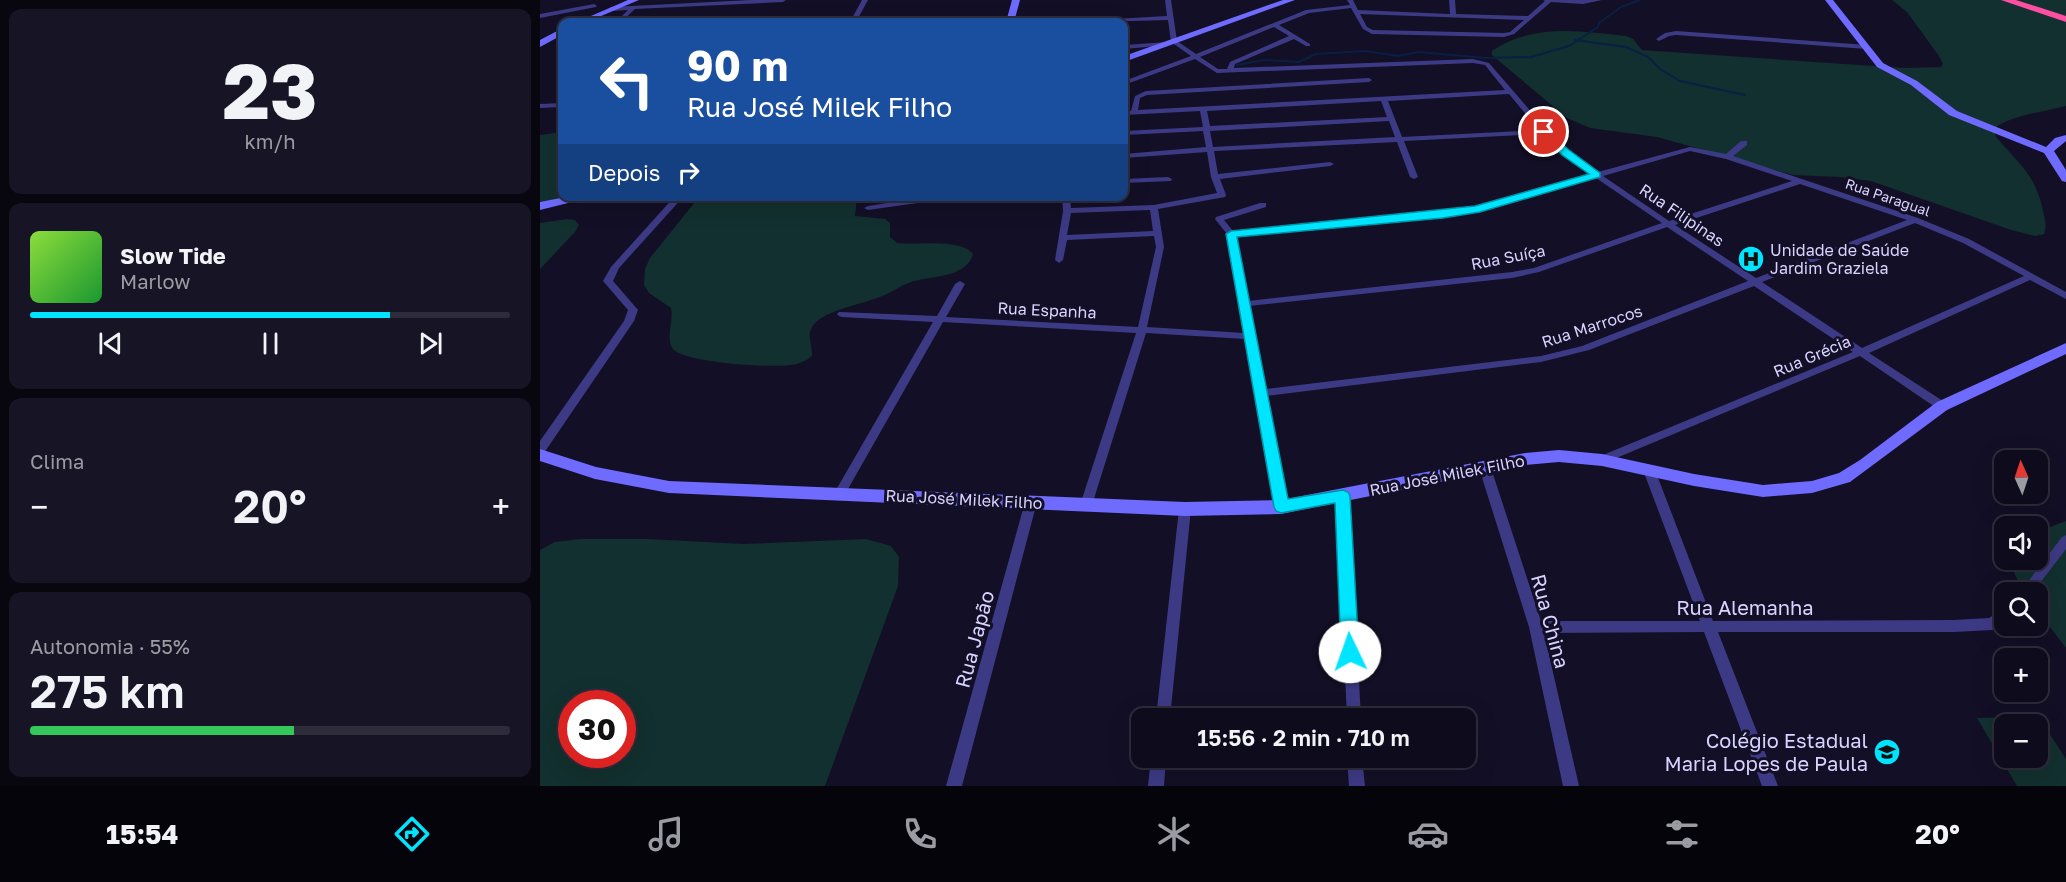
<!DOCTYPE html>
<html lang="pt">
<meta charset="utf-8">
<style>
:root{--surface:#0e0b1c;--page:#171425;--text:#f1f3f6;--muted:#9b9ba3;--line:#2e2b3b;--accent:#00e5ff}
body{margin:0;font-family:"Golos Text",sans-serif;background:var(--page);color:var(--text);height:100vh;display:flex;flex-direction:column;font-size:22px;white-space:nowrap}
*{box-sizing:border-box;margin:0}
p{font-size:20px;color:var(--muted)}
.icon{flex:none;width:33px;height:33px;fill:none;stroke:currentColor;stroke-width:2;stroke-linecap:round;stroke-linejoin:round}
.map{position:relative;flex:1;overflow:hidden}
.drawer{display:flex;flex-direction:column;gap:9px;padding:9px;background:#08060f;width:540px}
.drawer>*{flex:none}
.hud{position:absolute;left:18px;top:18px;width:570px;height:183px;border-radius:12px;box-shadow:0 6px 24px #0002,0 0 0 2px var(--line);background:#1a4fa0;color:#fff;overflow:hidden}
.needle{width:39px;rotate:357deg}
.buttons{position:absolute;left:1454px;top:450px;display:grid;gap:12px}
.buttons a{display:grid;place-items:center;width:54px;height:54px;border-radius:12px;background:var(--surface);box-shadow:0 6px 24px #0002,0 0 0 2px var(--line);font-size:30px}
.speed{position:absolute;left:18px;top:690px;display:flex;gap:12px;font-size:30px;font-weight:700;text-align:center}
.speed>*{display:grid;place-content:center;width:78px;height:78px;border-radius:50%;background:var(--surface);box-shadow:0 6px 24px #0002,0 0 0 2px var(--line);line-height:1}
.speed .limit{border:9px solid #d22;background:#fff;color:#111}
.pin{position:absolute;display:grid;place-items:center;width:51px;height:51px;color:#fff;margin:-26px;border:3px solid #fff;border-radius:50%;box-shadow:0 2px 6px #0007}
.me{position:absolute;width:66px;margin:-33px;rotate:357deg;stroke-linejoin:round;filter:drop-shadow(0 0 4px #0008)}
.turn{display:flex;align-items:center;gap:21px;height:126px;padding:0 30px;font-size:27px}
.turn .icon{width:78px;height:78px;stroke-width:2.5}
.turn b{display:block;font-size:42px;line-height:51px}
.then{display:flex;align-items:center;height:57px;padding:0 30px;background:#0003;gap:12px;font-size:22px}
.big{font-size:45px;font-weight:600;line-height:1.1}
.drawer .widget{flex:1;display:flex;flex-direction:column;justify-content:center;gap:9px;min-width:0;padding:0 21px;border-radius:12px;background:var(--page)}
.drawer .dial{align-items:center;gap:0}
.dial b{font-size:78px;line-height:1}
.song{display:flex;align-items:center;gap:18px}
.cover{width:72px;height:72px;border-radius:9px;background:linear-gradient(135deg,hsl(90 70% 55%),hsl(130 70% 35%))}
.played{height:6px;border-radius:3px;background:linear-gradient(90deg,var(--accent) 75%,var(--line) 75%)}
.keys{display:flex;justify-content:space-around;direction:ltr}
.heat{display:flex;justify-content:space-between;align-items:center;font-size:33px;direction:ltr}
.charge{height:9px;border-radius:4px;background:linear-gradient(90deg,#34c759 55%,var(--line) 0)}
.trip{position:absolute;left:591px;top:708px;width:345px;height:60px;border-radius:12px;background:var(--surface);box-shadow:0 6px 24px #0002,0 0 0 2px var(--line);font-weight:600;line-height:60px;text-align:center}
.dock{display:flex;height:96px;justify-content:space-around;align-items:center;background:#06040b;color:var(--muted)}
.dock .icon{width:42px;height:42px}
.dock .selected{color:var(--accent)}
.dock b{font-size:27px;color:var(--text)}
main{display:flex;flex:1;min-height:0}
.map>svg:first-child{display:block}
</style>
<main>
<section class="drawer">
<div class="widget dial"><b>23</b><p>km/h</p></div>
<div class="widget">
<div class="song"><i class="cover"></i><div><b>Slow Tide</b><p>Marlow</p></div></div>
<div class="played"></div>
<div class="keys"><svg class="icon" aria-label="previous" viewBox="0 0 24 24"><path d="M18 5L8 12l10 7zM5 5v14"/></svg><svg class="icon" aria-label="pause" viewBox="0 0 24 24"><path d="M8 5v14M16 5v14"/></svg><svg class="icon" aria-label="next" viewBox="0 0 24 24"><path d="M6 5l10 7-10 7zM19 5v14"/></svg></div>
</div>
<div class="widget"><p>Clima</p>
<div class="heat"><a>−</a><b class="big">20°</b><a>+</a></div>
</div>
<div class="widget"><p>Autonomia · 55%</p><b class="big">275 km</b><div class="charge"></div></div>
</section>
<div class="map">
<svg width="1526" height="786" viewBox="0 0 1526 786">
<rect width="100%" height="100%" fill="#130f26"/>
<path fill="#12302f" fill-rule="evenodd" d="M1352 0H1526V106C1507 111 1468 116 1454 129L1456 137C1479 164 1496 175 1503 211 1505 220 1507 226 1504 234L1495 236 1471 230 1331 181 1300 177 1253 175 1117 137 1050 128 1027 118 952 55V51C993 23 1039 31 1086 36L1093 39 1102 50 1363 68 1401 67 1403 64 1399 56 1367 12Z
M22 132V196L29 197 0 203V135Z
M159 197H317L315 216 345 219 350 223V237L357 243C376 245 422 238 433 254 427 277 394 276 374 281 361 285 350 294 337 298 319 305 279 311 271 329 267 338 273 347 272 356 266 361 259 364 251 365 231 368 145 363 133 349 125 338 134 321 131 308L109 293 104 285 105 269 110 258Z
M27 219 35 220 39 225 35 232 0 269V223Z
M1526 521V648L1497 610V592H1484L1474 573 1471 560H1497V532Z
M40 539H108L203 544 326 539 351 546 359 557 358 586 285 786H0V550L15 542ZM32 704H82V754H32Z
M1498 716 1526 759V786H1477L1437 718ZM1497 724V758H1464V724Z"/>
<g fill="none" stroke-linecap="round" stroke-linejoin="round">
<path stroke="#0a1f44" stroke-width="2" d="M1035 40 1086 47 1108 57 1120 69 1140 81 1205 95
M697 65 724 60 759 62 776 54 826 51 858 56 878 52 945 58 991 57 1029 46 1058 27 1059 23 1081 7 1100 0"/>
<path fill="#3d3a85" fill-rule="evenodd" d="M211 0H246L243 2 95 9 81 22 77 21 88 10 71 11 68 9 71 7Z
M322 0H328L316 22H310Z
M625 0H631L637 41 656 54 766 10 810 5 807 0H813L818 10 910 14 909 0H915L916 14 988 16 1005 1 1003 0H1062L1043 4 1011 2 974 34 964 37 832 34 823 29 811 8 769 13 739 25 770 44V46H766L754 39 695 64 694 68 933 59 949 63 1007 130 1028 151 1058 172 1150 147 1186 154 1201 141H1207V145L1193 156 1378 218 1429 239 1526 292V299L1490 280 1329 353 1406 403 1407 406 1406 409H1398L1320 356 1062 464 1058 463 1056 460 1058 457 1313 352 1214 286 1049 350 1001 362 726 396 747 507 745 510 741 512 737 510 735 507 705 339 606 333 552 505 550 508 546 510 542 508 540 505 596 333 403 322 304 496H296L294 493 296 490 393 322 302 317 299 316 297 314 299 312 397 316 415 284 420 281 425 284 406 317 598 327 616 247 614 236 527 240 523 260 519 263 515 260 523 211 522 196H530L531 208 614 205 677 193 671 177 667 152 584 158V154L666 147 663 131 584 135V131L663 127 660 111 584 115V111H591L595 96 606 91 829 78 832 80 829 82 607 95 600 98 598 110 965 90 945 65 933 63 677 73 655 59 584 85V81L651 56 631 42 628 20 554 22 557 20 627 16ZM820 14 984 20 970 32 964 33 833 30 827 27ZM734 27 749 36 690 62 687 69H678L660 57ZM969 94 999 130 862 137 848 101ZM841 101 847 117 670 126 667 111ZM849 121 855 137 673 147 670 131ZM1002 134 1022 155 1051 174 935 207 903 213 693 231 684 220 726 207V203H720L676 217 675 219 687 234 704 333 607 327 624 247 618 209 685 197 686 195 680 179 790 166 794 164 790 162 678 174 674 151 857 142 870 177 874 179 878 177 864 141ZM1150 151 1186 159 1252 181 1129 221 1063 176ZM1056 178 1122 223 994 268 972 272 708 301 696 236 903 217 939 211ZM1260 184 1367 220 1216 278 1135 225ZM610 210 613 231 527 235 531 213ZM1375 223 1423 243 1484 276 1322 348 1222 282ZM1127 227 1208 281 1042 346 1001 356 725 389 709 306 972 278 999 272Z
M54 4 57 6 56 7 0 18V14Z
M1136 31 1327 45 1330 47 1327 49 1136 35 1129 36 1119 41 1116 39 1125 33Z
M627 42 630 44 629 45 584 49V45Z
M22 103V107L0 108V104Z
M628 177 632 179 631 181 584 183V179Z
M135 196H144L79 268 73 281 98 310 94 321 4 453 0 454V441L84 321 88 310 63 281 71 267Z
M392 196H417L413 198 328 210 324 208 328 206Z
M945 464 949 465 951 468 1001 621H1160L1103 470 1105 467H1113L1115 470 1173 621 1414 620 1449 618 1464 608V622L1452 630 1414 632H1178L1238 786H1222L1164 632 1004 633 1039 786H1023L989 627 939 468 941 465Z
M803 491 807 493 809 496 821 718H807L797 496 799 493Z
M491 497 495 499 497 502 422 786H406L485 502 487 499Z
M645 504 649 506 651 509 630 718H616L639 509 641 506Z
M1526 535V549L1493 592H1480L1522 537Z
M611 758H626L624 786H608Z
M807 758H822L825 786H809Z"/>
<path fill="#6f6bff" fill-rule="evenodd" d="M88 0H99L47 22H37Z
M472 0H480L474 22H466Z
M743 0H755L584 62V56Z
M1285 0H1293L1343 63 1377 81 1417 111 1506 147 1515 138 1526 135V141L1514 151 1526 170V182L1522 181 1504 153 1409 115 1371 85 1337 67Z
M19 30H22V35L0 47V40Z
M31 196H56L0 210V202Z
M1526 343V354L1407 410 1310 482 1272 493 1223 497 1154 486 1062 466 1019 462 985 465 741 514 645 516 129 493 55 479 0 461V449L56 467 129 481 645 502 741 500 985 453 1019 450 1062 454 1154 474 1223 485 1272 481 1299 473 1320 460 1397 402Z"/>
<path fill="#ff4fa3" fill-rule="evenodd" d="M1461 0H1476L1526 16V22Z"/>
</g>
<path fill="#00e5ff" stroke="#0095a6" stroke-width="1.5" d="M1001 130H1007L1029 150 1060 173V177L940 212 903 218 697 237 748 499 803 490 808 492 810 496 819 652 817 657 810 660 804 657 801 652 795 503 741 513 736 511 734 507 686 234 691 231 935 206 1049 174 1022 155 1001 134Z"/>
<defs>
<symbol id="hospital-disc" viewBox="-11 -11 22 22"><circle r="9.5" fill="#00e5ff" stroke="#130f26"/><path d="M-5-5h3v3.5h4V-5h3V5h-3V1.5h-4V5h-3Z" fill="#111"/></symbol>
<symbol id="school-disc" viewBox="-11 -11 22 22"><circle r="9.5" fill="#00e5ff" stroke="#130f26"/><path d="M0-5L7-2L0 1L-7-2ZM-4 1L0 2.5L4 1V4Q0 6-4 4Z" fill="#111"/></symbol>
</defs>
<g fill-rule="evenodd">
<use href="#hospital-disc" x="1196" y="244" width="30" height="30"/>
<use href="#school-disc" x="1332" y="737" width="30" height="30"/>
</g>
<g text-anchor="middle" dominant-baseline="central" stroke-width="6" stroke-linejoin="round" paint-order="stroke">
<g font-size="14" fill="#d9d4ff" stroke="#130f26">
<text transform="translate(1348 197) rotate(19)">Rua Paragual</text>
</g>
<g font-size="16" fill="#d9d4ff" stroke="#130f26">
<text transform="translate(1142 215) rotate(34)">Rua Filipinas</text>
<text transform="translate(968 257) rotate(-11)">Rua Suíça</text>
<text transform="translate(507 310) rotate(3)">Rua Espanha</text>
<text transform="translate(1052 326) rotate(-18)">Rua Marrocos</text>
<text transform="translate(1272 356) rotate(-23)">Rua Grécia</text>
<text transform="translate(907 475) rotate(-11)">Rua José Milek Filho</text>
<text transform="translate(424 499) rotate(3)">Rua José Milek Filho</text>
</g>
<g font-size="16" fill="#d9d4ff" stroke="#130f26" text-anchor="start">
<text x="1230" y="250">Unidade de Saúde<tspan x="1230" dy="18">Jardim Graziela</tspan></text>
</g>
<g font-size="20" fill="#d9d4ff" stroke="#130f26">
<text x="1205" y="607">Rua Alemanha</text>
<text transform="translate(1011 621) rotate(75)">Rua China</text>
<text transform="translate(434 639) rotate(-75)">Rua Japão</text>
</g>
<g font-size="20" fill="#d9d4ff" stroke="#130f26" text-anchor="end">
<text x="1328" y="740">Colégio Estadual<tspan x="1328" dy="23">Maria Lopes de Paula</tspan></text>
</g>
</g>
</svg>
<div class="buttons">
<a><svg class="needle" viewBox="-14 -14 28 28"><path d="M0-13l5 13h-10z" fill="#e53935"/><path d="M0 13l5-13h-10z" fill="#9b9ba3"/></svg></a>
<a><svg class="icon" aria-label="sound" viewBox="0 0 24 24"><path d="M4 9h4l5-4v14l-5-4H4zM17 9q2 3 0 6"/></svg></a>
<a><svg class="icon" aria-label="search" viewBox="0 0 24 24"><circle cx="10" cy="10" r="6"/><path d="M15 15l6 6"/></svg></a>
<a>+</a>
<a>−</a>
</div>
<div class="speed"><div class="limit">30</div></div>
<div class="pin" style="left:1004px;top:132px;background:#d93025"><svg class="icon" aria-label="arrive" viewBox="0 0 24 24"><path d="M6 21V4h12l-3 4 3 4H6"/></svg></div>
<svg class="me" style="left:810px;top:652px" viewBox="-20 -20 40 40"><circle r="19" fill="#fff"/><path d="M0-13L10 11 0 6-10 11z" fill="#00e5ff"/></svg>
<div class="trip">15:56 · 2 min · 710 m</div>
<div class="hud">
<div class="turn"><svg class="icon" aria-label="left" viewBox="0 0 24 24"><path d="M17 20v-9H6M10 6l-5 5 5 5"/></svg><div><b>90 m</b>Rua José Milek Filho</div></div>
<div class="then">Depois<svg class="icon" aria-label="right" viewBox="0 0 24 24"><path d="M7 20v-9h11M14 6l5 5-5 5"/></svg></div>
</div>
</div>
</main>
<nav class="dock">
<b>15:54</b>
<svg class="icon selected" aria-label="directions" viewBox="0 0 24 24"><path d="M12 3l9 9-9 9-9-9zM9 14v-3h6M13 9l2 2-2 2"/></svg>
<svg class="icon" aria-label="music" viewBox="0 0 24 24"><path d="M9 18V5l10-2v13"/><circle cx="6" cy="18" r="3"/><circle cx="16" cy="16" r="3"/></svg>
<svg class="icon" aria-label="phone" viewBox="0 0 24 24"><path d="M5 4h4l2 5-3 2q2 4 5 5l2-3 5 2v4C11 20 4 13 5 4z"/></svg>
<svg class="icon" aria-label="climate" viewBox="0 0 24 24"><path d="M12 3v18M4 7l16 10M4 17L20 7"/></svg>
<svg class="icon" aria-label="car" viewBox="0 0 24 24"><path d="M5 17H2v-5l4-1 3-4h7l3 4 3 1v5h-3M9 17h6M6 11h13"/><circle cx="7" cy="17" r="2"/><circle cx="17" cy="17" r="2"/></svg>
<svg class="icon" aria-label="filters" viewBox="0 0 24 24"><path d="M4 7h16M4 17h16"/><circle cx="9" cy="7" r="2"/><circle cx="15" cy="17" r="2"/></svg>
<b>20°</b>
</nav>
